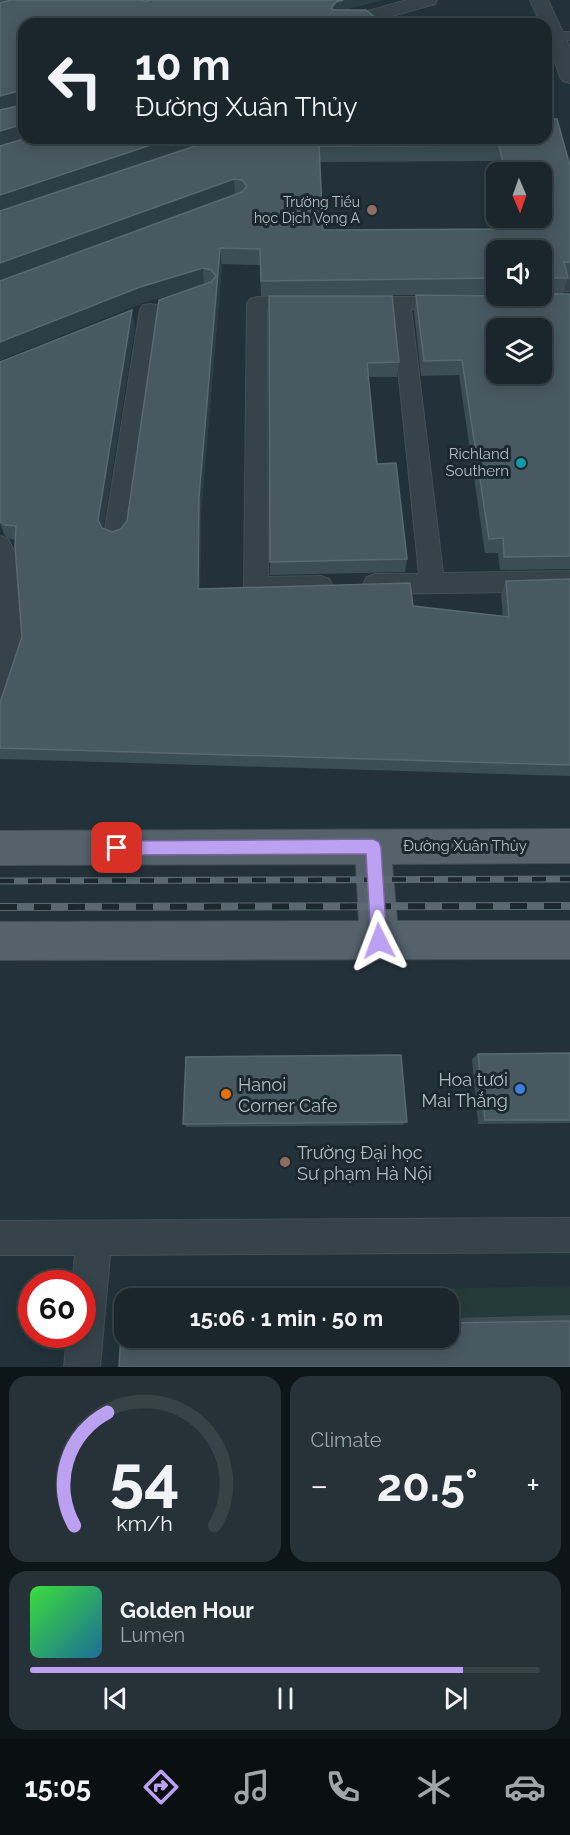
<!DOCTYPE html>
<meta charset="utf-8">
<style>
:root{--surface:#1a262c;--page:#273238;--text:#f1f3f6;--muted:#9fa5a9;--line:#384348;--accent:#bca0f2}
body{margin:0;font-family:Raleway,sans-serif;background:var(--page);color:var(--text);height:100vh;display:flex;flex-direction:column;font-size:22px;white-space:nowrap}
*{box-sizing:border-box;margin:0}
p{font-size:20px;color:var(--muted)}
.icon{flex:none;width:33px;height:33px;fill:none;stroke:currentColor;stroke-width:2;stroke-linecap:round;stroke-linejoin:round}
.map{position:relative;height:1367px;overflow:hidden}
.side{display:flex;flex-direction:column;gap:9px;padding:9px;background:#0e1518;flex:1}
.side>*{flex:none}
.banner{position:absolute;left:18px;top:18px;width:534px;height:126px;border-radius:18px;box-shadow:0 3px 15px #0003,0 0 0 2px var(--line);background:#1a262c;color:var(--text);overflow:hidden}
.needle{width:39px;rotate:178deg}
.tools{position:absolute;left:486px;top:162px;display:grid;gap:12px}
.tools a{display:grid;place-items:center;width:66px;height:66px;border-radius:12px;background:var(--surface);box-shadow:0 3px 15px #0003,0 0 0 2px var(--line);font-size:30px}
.speed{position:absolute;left:18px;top:1270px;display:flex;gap:12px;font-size:30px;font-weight:700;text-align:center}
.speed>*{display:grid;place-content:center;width:78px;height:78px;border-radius:50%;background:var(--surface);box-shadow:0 3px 15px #0003,0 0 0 2px var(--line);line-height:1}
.speed .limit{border:9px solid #d22;background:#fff;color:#111}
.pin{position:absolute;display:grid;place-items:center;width:51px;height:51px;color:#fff;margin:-26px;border-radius:12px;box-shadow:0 3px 9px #0006}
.me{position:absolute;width:66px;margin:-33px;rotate:357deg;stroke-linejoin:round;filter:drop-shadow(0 0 4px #0008)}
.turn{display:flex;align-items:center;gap:21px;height:126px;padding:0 18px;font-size:27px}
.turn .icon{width:78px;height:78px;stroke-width:2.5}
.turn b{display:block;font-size:42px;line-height:51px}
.big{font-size:45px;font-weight:700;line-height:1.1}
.side .card{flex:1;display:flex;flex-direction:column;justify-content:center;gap:9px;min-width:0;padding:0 21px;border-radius:18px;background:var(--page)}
.side .dial{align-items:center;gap:0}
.dial svg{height:156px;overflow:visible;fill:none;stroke:var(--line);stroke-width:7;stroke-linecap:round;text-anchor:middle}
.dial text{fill:var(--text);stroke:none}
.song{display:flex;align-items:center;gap:18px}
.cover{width:72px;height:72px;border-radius:9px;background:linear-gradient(135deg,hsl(120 70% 55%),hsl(200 70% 35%))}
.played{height:6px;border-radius:3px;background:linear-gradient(90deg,var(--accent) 85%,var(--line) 85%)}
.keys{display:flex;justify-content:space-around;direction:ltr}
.heat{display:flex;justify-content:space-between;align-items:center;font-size:33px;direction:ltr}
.side .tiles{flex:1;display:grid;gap:9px;grid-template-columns:1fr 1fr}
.card:last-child{grid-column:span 2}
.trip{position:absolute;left:114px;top:1288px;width:345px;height:60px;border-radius:18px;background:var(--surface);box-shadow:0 3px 15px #0003,0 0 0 2px var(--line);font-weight:700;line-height:60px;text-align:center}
.menu{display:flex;height:96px;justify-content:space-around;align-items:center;background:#0a0f12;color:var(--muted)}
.menu .icon{width:42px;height:42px}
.menu .on{color:var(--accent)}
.menu b{font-size:27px;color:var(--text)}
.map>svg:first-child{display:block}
</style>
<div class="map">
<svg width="570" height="1367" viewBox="0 0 570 1367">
<rect width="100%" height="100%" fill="#23323a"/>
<path fill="#253b3a" d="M570 1286V1315L449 1318 448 1299H315V1291Z"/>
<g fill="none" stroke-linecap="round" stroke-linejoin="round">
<defs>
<path id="service" d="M556 32H570V40L551 39 549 36Z
M570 279V291L542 292V280Z
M257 297H304L311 299 314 303 311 307 267 309 268 577 321 576 329 579 333 586 329 593 321 596 256 597 248 594 244 587 247 303 250 299Z
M359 297H448L455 299 458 303 455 307 411 309 443 573 570 571V591L375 594 367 591 363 584 367 577 375 574H419L392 309 352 307 349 303 352 299Z
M150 304 157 305 160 310 128 535 124 541 116 544 108 541 104 535 140 310 143 305Z
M0 536 8 539 20 563 26 649 9 705 0 708Z
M570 1218V1252L110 1255 100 1367H64L67 1335H82V1284H72L75 1255H0V1221Z"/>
<path id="minor" d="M530 0H548L570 48V83L563 81 560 77 546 35V24H541Z"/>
<path id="tertiary" d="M407 0H437L435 4 364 24H333L336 20Z"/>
<path id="primary" d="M570 829V863L392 864 397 921H570V959L0 960V922L359 921 356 864 0 865V831Z"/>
</defs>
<use href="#service" stroke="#434f56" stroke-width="2"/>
<use href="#minor" stroke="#434f56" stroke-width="2"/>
<use href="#tertiary" stroke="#434f56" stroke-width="2"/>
<use href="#primary" stroke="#434f56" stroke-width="2"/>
<use href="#service" fill="#37434b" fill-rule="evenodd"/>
<use href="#minor" fill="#37434b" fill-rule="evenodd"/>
<use href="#tertiary" fill="#37434b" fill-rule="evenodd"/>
<use href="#primary" fill="#55626b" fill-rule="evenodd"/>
<defs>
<path id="rail-far1" d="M0 881 570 879"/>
<path id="rail" d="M0 907 570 906"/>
</defs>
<use href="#rail-far1" stroke="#596871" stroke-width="7"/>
<use href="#rail" stroke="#596871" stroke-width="8"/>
<use href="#rail-far1" stroke="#1c282f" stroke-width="4.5" stroke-dasharray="14" stroke-linecap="butt"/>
<use href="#rail" stroke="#1c282f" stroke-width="6" stroke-dasharray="17" stroke-linecap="butt"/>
</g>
<path fill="#3c4d56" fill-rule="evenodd" d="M0 0 145 1H147V0H382L350 8V10L24 24V138H546L570 166V278H568L563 294H542V250H496V294L303 296 399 362 397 377H368L377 464 407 559 405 572 270 575 269 297H261L260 265 222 264 201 512 200 589 413 606 503 617 501 595 506 581 570 579V776L0 759V703L22 637 16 540 10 539 5 536 0 523V362L135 326 103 528 112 532 121 529 127 521 205 284 142 303 0 360ZM496 161 498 172H542V218H508L510 229 323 230 320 162Z
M570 294V569L500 570 498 553H485L459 375 421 376 414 311 416 295Z
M570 1053V1123L478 1124 472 1059 478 1054Z
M407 1122 402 1125 187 1127 183 1124Z
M315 1291 317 1299H124V1338H448V1318L570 1315V1367H119L123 1299 130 1295Z"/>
<path fill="#2d3d46" d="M343 0H382L350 8V14L335 18 331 8 336 2Z
M22 90 24 107 0 113V96Z
M24 124V138H34L0 149V131Z
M172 138H214V141L0 213V195Z
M234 179 235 195 0 281V263Z
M220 248 222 264 201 512 200 603 198 589 199 497Z
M203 268 204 284 142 303 0 360V342L140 287Z
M132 310 135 326 102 535 98 520Z"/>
<path fill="#495962" stroke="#596972" stroke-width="1.5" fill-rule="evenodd" d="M11 0H140L145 1 152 0H343L336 2 331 8 334 10H366L383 24H24V124L0 131V110L22 105V90L0 96V3Z
M546 119H557L570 166V262H564L568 278H542V250H496V278L261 281 260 249 220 248 199 497 198 589 410 583 413 606 509 617 506 581 570 579V765L0 748V703L22 637 15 546 16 526 5 525 0 522V362L132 310 98 520 102 528 112 532 121 529 127 521 159 300 211 282 216 276 211 270 203 268 140 287 0 342V281L242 192 247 186 242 180 234 179 0 263V211L219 138H546ZM499 145 505 172H542V218H515L518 229 323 230 319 146Z
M27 138H172L0 195V146Z
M542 294H570V556L504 557 503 538 489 539 462 360 424 361 416 295 542 296ZM496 328H542V374H496Z
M269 296H392L399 362 367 363 377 464 396 463 407 559 270 562Z
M570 1053V1120H485L478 1054Z
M401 1055 407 1122 183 1124 186 1057Z
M316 1295 317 1299H134Z
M123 1299H124V1338H448V1323L570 1321V1367H119Z"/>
<path fill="#bca0f2" stroke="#7a689d" stroke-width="1.5" d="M373 839 379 842 381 847 387 941 384 947 379 949 373 947 371 941 366 854 117 855 111 853 109 848 111 843 117 841Z"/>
<g fill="#8d6e63" stroke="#1c282f" stroke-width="2">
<circle cx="372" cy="210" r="6"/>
<circle cx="285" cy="1162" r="6"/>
</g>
<circle fill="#0f9aa8" stroke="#1c282f" stroke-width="2" cx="521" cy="463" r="6"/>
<circle fill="#3f7fe0" stroke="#1c282f" stroke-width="2" cx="520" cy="1089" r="6"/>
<circle fill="#e8710a" stroke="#1c282f" stroke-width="2" cx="226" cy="1094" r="6"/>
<g text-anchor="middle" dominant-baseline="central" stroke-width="6" stroke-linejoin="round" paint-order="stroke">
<g font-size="14" fill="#b2bec6" stroke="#1c282f" text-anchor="end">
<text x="360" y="202">Trường Tiểu<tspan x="360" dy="16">học Dịch Vọng A</tspan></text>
</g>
<g font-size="15" fill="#b2bec6" stroke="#1c282f" text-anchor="end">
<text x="509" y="454">Richland<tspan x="509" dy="17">Southern</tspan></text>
</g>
<g font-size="15" fill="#b2bec6" stroke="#1c282f">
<text x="465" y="846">Đường Xuân Thủy</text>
</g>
<g font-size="18" fill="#b2bec6" stroke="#1c282f" text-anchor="start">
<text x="508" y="1079" text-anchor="end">Hoa tươi<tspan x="508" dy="21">Mai Thắng</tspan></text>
<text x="238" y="1084">Hanoi<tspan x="238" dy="21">Corner Cafe</tspan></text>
<text x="297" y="1152">Trường Đại học<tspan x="297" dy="21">Sư phạm Hà Nội</tspan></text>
</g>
</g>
</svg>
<div class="tools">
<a><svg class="needle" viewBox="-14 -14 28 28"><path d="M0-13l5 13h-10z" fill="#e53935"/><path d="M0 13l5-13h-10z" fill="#9fa5a9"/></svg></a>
<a><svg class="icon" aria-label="sound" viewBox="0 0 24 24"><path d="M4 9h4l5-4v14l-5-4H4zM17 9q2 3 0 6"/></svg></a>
<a><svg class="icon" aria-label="layers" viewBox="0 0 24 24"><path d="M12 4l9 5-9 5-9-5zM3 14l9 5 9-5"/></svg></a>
</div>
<div class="speed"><div class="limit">60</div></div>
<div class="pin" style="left:117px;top:848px;background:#d93025"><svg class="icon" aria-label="arrive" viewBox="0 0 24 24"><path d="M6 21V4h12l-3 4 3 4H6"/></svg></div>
<svg class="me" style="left:379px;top:941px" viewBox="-20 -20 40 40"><path d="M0-17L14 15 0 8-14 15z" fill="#bca0f2" stroke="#fff" stroke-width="4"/></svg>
<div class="trip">15:06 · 1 min · 50 m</div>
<div class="banner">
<div class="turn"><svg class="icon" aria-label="left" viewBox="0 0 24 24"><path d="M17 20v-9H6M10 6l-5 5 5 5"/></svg><div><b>10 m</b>Đường Xuân Thủy</div></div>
</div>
</div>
<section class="side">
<div class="tiles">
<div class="card dial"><svg viewBox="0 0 100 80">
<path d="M14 69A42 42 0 1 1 86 69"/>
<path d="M14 69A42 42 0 0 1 31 11" stroke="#bca0f2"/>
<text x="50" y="56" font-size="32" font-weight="700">54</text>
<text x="50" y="72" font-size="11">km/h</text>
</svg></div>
<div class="card"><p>Climate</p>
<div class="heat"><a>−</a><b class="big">20.5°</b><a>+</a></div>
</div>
<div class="card">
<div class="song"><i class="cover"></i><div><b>Golden Hour</b><p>Lumen</p></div></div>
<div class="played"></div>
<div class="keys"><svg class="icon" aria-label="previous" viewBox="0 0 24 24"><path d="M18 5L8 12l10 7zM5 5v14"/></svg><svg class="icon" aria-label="pause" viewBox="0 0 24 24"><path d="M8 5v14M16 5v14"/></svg><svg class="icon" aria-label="next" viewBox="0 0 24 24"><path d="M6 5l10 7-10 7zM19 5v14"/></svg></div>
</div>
</div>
</section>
<nav class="menu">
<b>15:05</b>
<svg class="icon on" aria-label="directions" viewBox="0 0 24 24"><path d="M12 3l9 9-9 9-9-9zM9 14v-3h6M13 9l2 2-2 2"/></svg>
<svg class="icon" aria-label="music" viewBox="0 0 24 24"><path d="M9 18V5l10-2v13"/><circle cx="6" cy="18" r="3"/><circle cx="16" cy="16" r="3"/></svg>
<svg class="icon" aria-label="phone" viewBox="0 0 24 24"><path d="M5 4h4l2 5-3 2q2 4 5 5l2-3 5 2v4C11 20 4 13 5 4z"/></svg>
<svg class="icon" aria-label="climate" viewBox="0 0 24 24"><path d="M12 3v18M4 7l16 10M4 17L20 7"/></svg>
<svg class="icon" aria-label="car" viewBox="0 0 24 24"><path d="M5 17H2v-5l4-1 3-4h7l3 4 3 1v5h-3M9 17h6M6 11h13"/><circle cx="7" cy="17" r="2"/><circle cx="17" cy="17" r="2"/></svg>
</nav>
